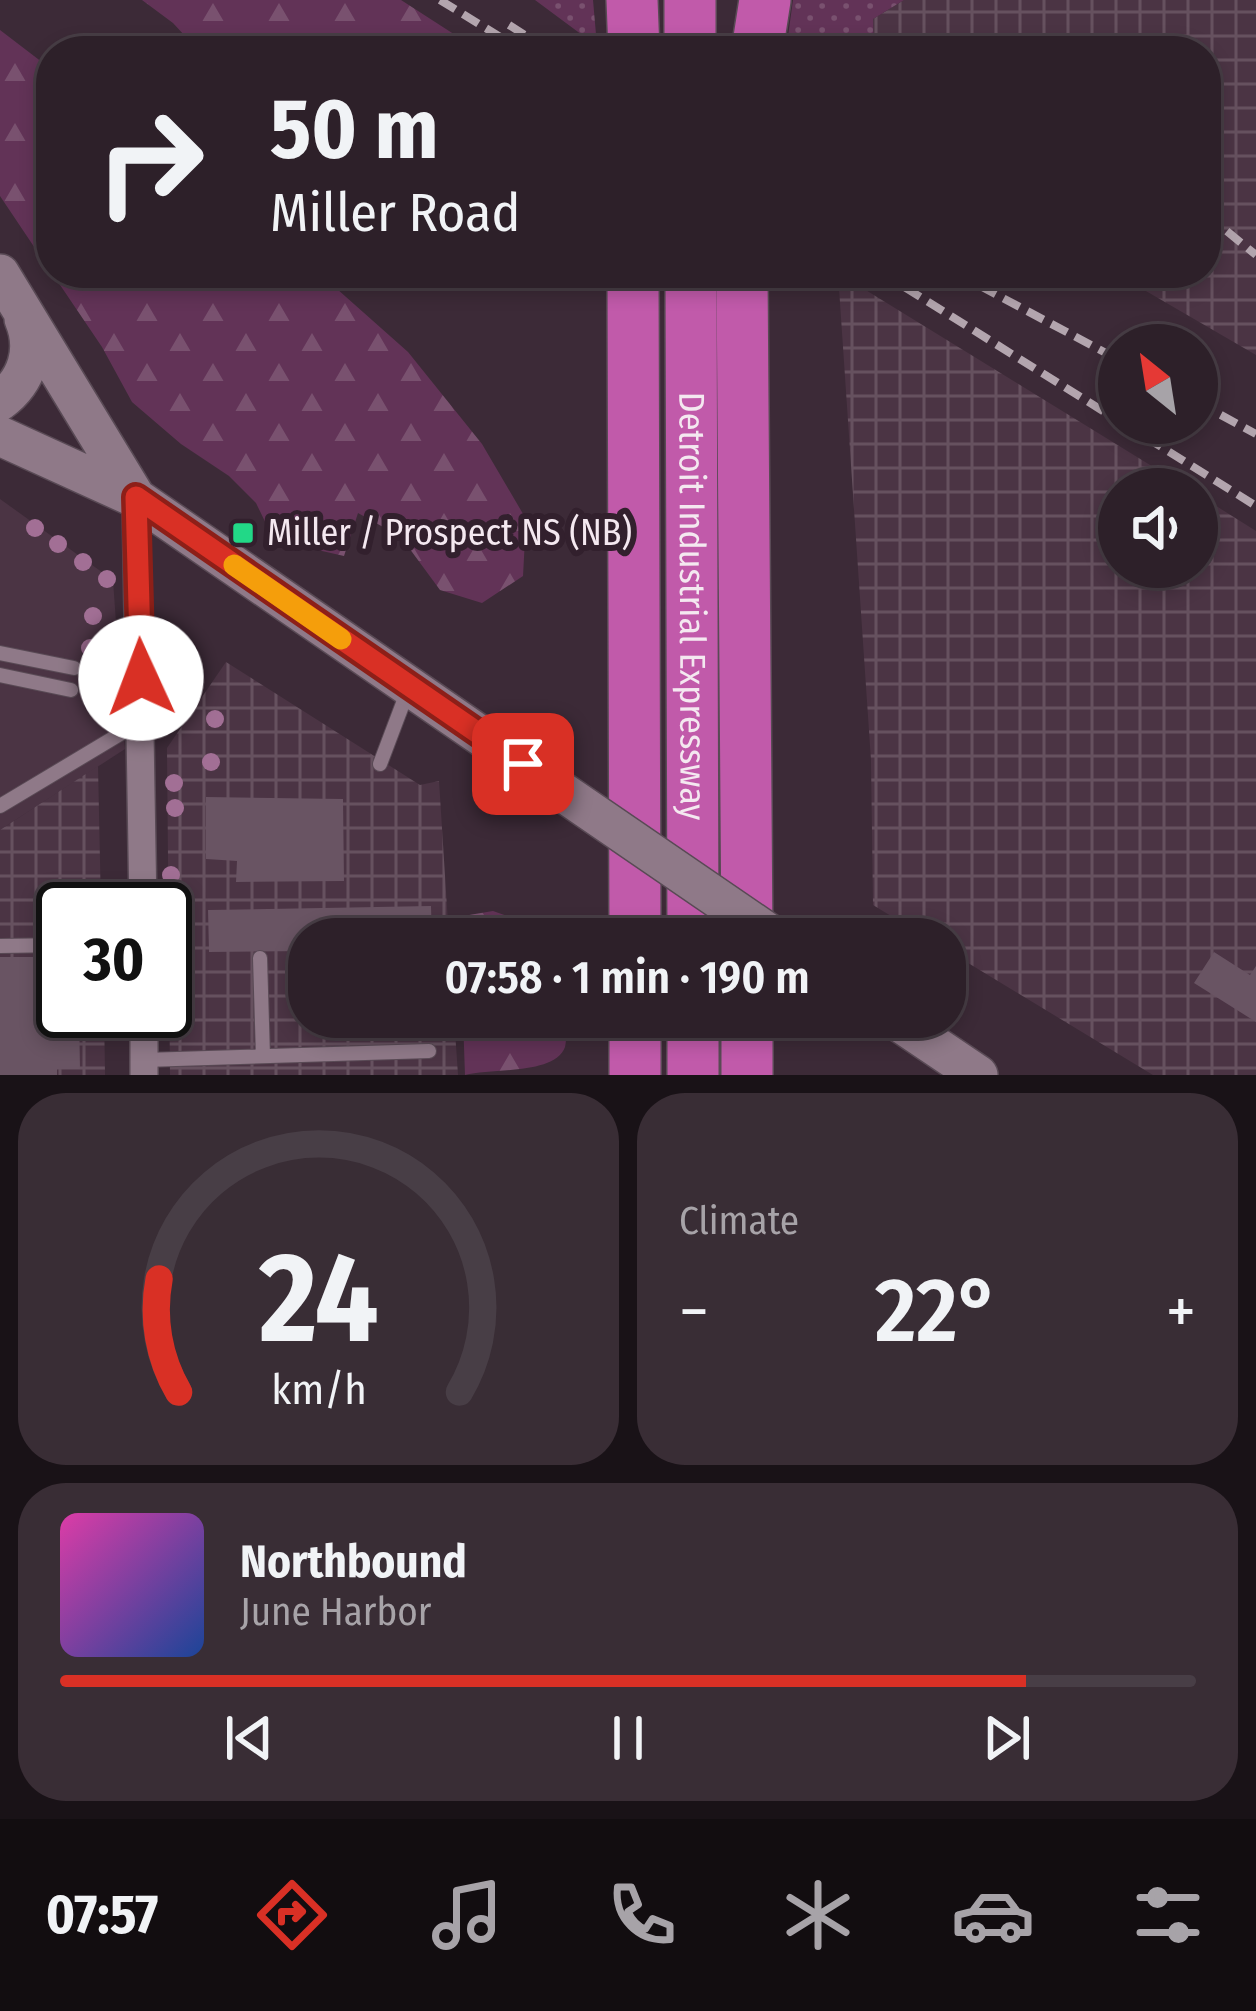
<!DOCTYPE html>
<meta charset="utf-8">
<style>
:root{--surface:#2d2029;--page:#392d35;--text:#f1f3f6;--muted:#a7a3a8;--line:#483e46;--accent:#d93025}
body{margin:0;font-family:"Fira Sans Condensed",sans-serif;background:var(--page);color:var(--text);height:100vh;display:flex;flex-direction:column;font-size:45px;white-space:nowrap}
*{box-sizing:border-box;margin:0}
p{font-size:39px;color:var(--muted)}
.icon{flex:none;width:66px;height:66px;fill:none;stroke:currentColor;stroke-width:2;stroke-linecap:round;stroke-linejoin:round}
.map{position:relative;height:1075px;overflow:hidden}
.drawer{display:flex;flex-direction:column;gap:18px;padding:18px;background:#191217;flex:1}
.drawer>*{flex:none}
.guide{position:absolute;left:36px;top:36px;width:1185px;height:252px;border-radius:48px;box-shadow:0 6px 18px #0003,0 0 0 3px var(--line);background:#2d2029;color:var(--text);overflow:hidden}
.needle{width:78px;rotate:330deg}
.tools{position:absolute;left:1098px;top:324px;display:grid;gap:24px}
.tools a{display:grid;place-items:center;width:120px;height:120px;border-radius:50%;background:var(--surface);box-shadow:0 6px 18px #0003,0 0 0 3px var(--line);font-size:60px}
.speed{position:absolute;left:36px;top:882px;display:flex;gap:24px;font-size:60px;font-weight:700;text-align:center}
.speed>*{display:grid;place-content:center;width:156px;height:156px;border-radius:50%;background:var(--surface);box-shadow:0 6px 18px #0003,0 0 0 3px var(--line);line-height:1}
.speed .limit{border:6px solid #111;border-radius:18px;background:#fff;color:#111}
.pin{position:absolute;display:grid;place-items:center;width:102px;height:102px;color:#fff;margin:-51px;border-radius:24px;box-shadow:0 6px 18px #0006}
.me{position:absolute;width:132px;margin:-66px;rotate:358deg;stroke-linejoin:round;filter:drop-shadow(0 0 9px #0008)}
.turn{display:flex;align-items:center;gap:42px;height:252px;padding:0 36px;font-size:54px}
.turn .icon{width:156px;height:156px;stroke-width:2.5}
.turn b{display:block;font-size:84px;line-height:102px}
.big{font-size:90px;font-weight:600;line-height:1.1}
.drawer .card{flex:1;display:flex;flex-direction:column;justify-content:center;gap:18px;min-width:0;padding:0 42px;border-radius:48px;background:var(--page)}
.drawer .dial{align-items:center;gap:0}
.dial svg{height:312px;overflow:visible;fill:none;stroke:var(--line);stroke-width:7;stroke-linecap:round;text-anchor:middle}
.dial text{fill:var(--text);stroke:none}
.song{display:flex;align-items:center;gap:36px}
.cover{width:144px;height:144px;border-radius:18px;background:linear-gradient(135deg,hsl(320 70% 55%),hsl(220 70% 35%))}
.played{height:12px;border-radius:6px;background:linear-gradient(90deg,var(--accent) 85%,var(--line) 85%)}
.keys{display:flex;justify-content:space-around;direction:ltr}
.heat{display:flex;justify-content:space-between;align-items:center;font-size:66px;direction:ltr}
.drawer .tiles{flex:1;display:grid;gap:18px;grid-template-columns:1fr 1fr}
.card:last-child{grid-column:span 2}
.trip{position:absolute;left:288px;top:918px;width:678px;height:120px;border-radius:48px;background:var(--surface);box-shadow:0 6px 18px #0003,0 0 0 3px var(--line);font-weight:600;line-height:120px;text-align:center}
.dock{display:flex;height:192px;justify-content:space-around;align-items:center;background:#120d10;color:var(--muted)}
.dock .icon{width:84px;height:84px}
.dock .current{color:var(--accent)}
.dock b{font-size:54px;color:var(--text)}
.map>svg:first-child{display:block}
</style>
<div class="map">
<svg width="1256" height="1075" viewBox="0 0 1256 1075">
<defs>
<pattern id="industrial-grid" width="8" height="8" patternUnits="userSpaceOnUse" patternTransform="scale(3)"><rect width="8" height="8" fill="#4b3444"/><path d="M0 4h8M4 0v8" fill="none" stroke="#66515f"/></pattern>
<pattern id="grass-dots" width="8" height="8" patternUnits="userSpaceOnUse" patternTransform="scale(3)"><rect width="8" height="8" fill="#623357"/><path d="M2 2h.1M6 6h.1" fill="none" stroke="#79516f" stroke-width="1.8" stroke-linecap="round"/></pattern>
<pattern id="forest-firs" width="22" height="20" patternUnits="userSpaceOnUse" patternTransform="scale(3)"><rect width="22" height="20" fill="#623357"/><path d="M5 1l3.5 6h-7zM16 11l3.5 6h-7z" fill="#79516f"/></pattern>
</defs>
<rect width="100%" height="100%" fill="#3c2a37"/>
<path fill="#4b3444" d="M0 499 113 580 125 749 0 830Z"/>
<path fill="url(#industrial-grid)" d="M904 0H1256V355L1115 273H1206V51H874L873 19Z
M838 273 1189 489H1119V567H1197V494L1256 531V1075H1153L945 949V939H929L873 905 871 760Z
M226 662 420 785 439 781 449 939H309V1017H454L458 1075H170L167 748Z
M98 766 101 909H63V1011H104L105 1075H0V830Z"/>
<path fill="url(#grass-dots)" d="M535 0H593L597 46Z
M793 0H904L873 19 874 51H786Z"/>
<path fill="url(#forest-firs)" d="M142 0H401L480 51H199L173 23Z
M0 30 51 69V272L0 196Z
M52 273H319L408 352 482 444 526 519 523 576 482 603 440 590 401 537 358 513 344 556 274 540 256 503 229 476 181 444 132 402 102 347Z
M488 273H564L567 290Z
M493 911 510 917 538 939H460L463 916Z
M463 1017H567C566 1026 567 1039 565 1047 555 1075 491 1068 465 1075Z"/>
<path fill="#695463" d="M206 797 343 799 344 881 236 882 237 861 206 859Z
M431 906 432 939H309V951L209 952 208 910Z
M1214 952 1250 975 1256 966V1022L1194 983Z
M0 957H63V1011H79L80 1069H57V1075H0Z"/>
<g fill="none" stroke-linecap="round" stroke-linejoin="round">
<defs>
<path id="lane" d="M0 653 74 668
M0 675 71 690
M380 764 408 690
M0 806 140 722
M0 946 63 945
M260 958 263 1056
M144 1060 429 1051"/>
<path id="street" d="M136 498 143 909
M144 1011V1075"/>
<path id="secondary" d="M0 274 136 498 561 791
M0 401C27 381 37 350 24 319
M0 436 136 498
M892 1017 978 1075"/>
<g id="highway">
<path d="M632 0 634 51"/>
<path d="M690 0V51"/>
<path d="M757 51 765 0"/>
<path d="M633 273 635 939"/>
<path id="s1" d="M691 273 693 939"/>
<path d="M742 273 747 939"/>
<path d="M635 1017V1075"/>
<path d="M693 1017V1075"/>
<path d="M747 1017V1075"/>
</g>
</defs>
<use href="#lane" stroke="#594a55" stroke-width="16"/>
<use href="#street" stroke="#594a55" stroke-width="30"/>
<use href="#secondary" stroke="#594a55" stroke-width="42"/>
<use href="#highway" stroke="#594a55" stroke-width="54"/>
<use href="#lane" stroke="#8f7988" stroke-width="14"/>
<use href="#street" stroke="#8f7988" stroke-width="27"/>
<use href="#secondary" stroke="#8f7988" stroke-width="39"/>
<use href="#highway" stroke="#c15aaa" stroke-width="51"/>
<path stroke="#b3a5ae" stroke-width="8" stroke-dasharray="18 9" stroke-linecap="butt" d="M440 0 523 51
M509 25 550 51
M1001 42 1012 51
M1206 214 1256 255
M882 273 1119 421
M956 273 1119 360
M1197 402 1256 434
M1123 423 1256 506"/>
<defs>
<path id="secondary-bridge" d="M561 791 777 939"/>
</defs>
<use href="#secondary-bridge" stroke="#594a55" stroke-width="42" stroke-linecap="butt"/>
<use href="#secondary-bridge" stroke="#8f7988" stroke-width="39"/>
</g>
<g fill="#a26f95">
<circle cx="35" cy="528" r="9"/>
<circle cx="58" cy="544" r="9"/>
<circle cx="83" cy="562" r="9"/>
<circle cx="107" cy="579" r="9"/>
<circle cx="93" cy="616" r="9"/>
<circle cx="90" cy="648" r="9"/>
<circle cx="92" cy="688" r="9"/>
<circle cx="215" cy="719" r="9"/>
<circle cx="211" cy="762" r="9"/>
<circle cx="174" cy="783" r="9"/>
<circle cx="175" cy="808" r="9"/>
<circle cx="171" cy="875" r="9"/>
</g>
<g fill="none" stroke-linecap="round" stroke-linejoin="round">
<defs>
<path id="route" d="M141 678 136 497 523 764"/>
</defs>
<use href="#route" stroke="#8d1f18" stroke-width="30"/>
<use href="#route" stroke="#d93025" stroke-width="21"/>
<path stroke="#f59e0b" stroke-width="21" d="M234 565 341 639"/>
</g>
<rect fill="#22d887" stroke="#32202d" stroke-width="4.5" x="231" y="521" width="24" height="24" rx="6"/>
<g text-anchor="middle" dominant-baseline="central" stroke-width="12" stroke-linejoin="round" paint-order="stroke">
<g font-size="36" fill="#f4e8f0" stroke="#32202d" text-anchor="start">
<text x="267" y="533">Miller / Prospect NS (NB)</text>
</g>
<g font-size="36" fill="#f4e8f0" stroke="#32202d">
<text stroke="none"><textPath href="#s1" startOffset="333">Detroit Industrial Expressway</textPath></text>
</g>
</g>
</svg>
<div class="tools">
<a><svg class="needle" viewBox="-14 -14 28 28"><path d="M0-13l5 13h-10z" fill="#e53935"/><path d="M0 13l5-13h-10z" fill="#a7a3a8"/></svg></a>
<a><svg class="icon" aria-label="sound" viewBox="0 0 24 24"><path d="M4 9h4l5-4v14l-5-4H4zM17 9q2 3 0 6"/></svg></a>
</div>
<div class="speed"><div class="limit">30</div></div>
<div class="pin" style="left:523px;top:764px;background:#d93025"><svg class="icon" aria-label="arrive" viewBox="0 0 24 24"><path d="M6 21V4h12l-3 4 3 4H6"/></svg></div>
<svg class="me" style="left:141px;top:678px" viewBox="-20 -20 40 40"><circle r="19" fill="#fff"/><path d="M0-13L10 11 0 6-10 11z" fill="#d93025"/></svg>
<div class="trip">07:58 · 1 min · 190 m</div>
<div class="guide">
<div class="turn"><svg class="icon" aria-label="right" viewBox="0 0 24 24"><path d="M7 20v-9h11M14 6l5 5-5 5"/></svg><div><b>50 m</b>Miller Road</div></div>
</div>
</div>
<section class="drawer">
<div class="tiles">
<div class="card dial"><svg viewBox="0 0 100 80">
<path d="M14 69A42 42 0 1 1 86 69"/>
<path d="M14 69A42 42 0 0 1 9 40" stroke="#d93025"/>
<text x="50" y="56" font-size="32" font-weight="700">24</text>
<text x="50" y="72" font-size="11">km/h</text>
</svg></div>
<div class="card"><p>Climate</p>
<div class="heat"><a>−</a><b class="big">22°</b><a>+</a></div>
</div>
<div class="card">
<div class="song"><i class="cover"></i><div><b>Northbound</b><p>June Harbor</p></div></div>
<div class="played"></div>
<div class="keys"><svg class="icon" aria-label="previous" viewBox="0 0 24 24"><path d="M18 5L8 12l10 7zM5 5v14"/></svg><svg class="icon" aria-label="pause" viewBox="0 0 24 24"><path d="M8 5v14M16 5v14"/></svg><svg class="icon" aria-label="next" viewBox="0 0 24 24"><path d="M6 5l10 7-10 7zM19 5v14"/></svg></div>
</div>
</div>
</section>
<nav class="dock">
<b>07:57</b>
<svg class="icon current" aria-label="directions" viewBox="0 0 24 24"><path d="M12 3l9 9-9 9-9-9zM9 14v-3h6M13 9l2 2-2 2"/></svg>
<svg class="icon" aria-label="music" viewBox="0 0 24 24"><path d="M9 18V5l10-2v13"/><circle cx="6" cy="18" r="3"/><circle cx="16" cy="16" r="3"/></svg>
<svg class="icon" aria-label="phone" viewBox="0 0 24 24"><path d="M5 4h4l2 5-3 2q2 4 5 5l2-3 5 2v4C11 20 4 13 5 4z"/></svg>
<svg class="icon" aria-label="climate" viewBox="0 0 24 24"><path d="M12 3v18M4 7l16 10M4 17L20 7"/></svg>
<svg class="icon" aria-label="car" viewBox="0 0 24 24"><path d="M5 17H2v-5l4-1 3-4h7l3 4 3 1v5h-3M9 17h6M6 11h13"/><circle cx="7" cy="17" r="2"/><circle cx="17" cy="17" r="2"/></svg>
<svg class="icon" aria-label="filters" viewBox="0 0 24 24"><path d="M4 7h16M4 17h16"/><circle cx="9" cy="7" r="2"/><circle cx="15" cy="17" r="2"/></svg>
</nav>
